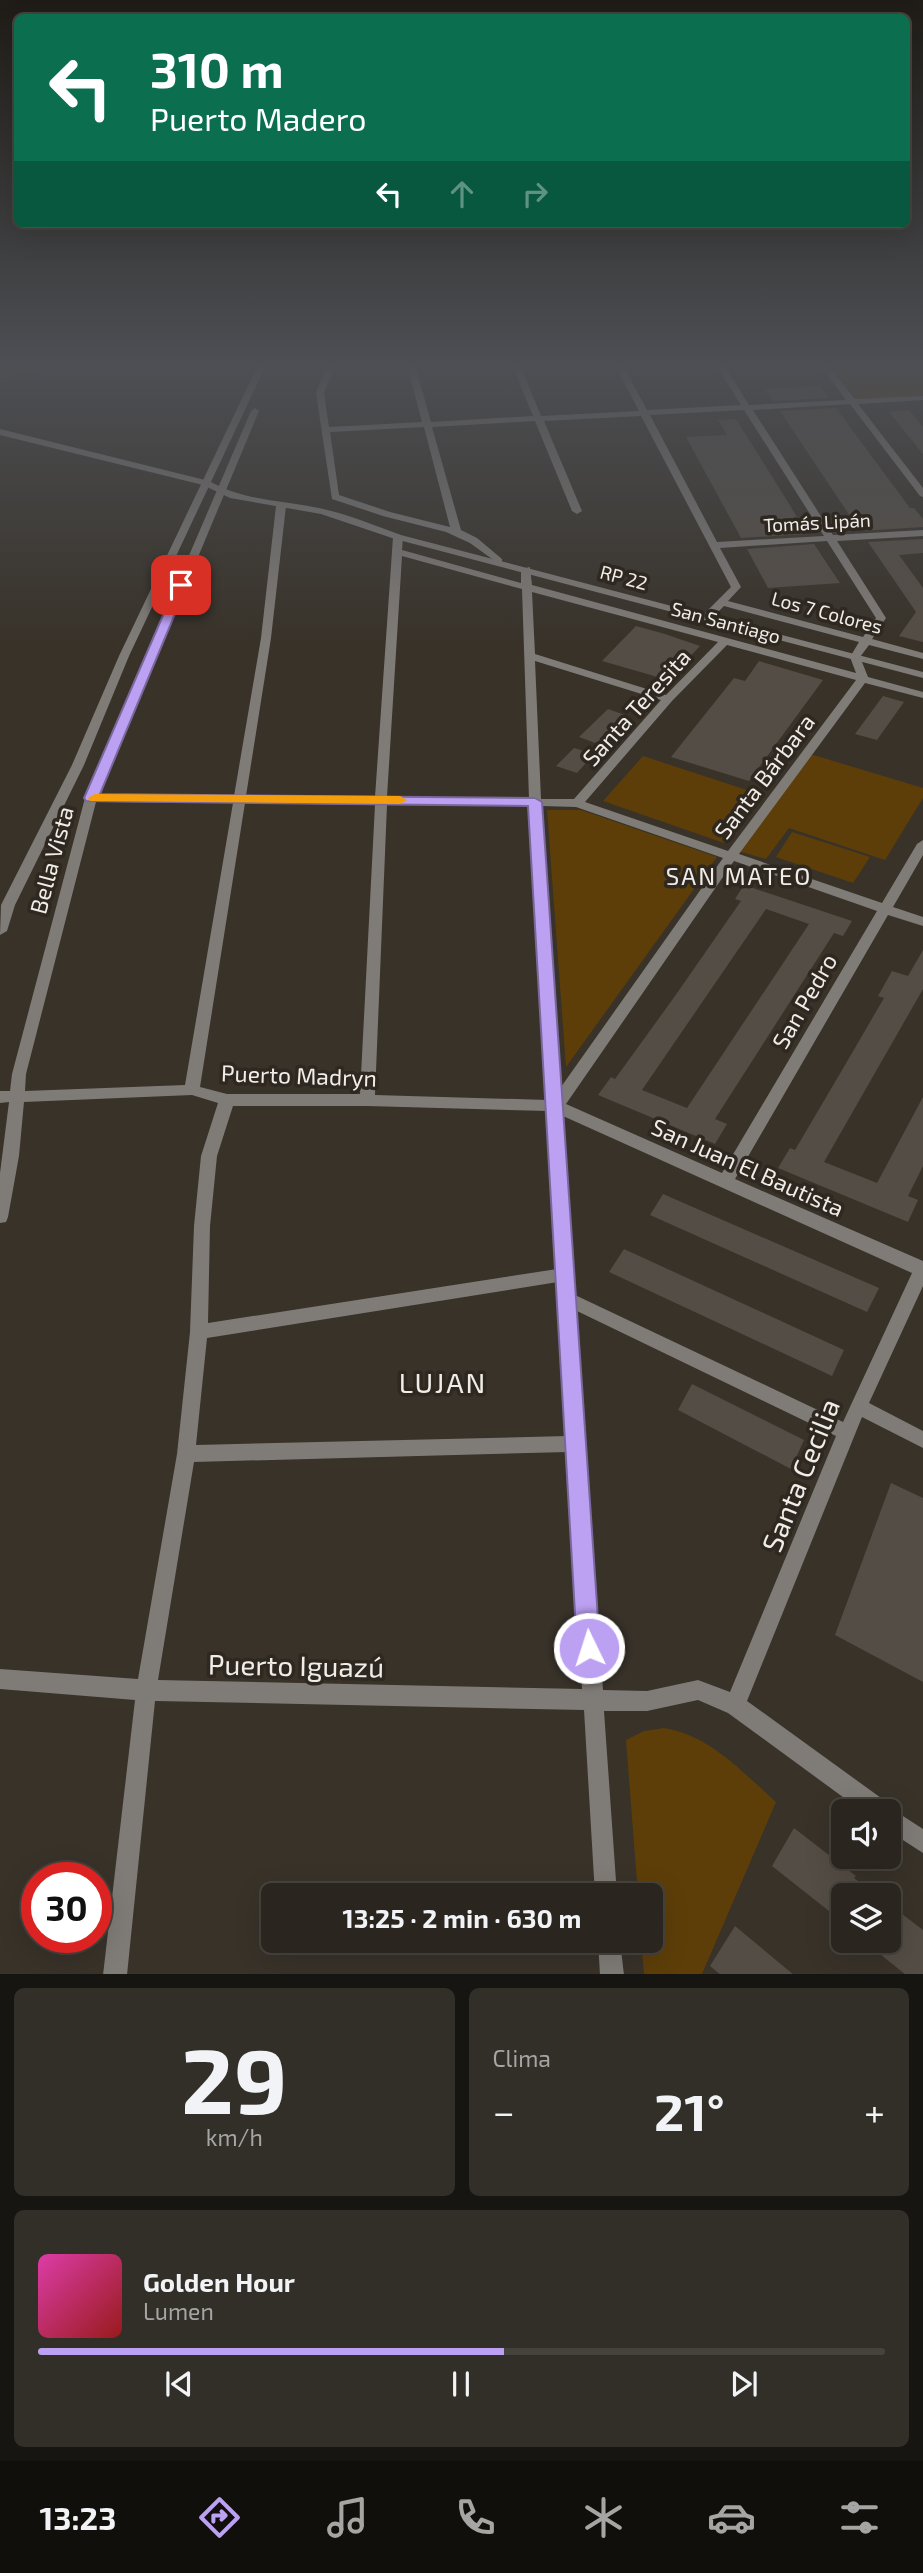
<!DOCTYPE html>
<html lang="es">
<meta charset="utf-8">
<style>
:root{--surface:#2a261f;--page:#322e28;--text:#f1f3f6;--muted:#a5a5a4;--line:#46433d;--accent:#bca0f2}
body{margin:0;font-family:"Exo 2",sans-serif;background:var(--page);color:var(--text);height:100vh;display:flex;flex-direction:column;font-size:26px;white-space:nowrap}
*{box-sizing:border-box;margin:0}
p{font-size:23px;color:var(--muted)}
.icon{flex:none;width:38px;height:38px;fill:none;stroke:currentColor;stroke-width:2;stroke-linecap:round;stroke-linejoin:round}
.map{position:relative;height:1974px;overflow:hidden}
.panel{display:flex;flex-direction:column;gap:14px;padding:14px;background:#171511;flex:1}
.panel>*{flex:none}
.guide{position:absolute;left:14px;top:14px;width:896px;height:214px;border-radius:10px;box-shadow:0 7px 28px #0002,0 0 0 2px var(--line);background:#0b6e4f;color:#fff;overflow:hidden}
.fabs{position:absolute;left:831px;top:1799px;display:grid;gap:14px}
.fabs a{display:grid;place-items:center;width:70px;height:70px;border-radius:10px;background:var(--surface);box-shadow:0 7px 28px #0002,0 0 0 2px var(--line);font-size:35px}
.speed{position:absolute;left:21px;top:1862px;display:flex;gap:14px;font-size:35px;font-weight:700;text-align:center}
.speed>*{display:grid;place-content:center;width:91px;height:91px;border-radius:50%;background:var(--surface);box-shadow:0 7px 28px #0002,0 0 0 2px var(--line);line-height:1}
.speed .limit{border:10px solid #d22;background:#fff;color:#111}
.pin{position:absolute;display:grid;place-items:center;width:60px;height:60px;color:#fff;margin:-30px;border-radius:14px;box-shadow:0 4px 10px #0006}
.me{position:absolute;width:77px;margin:-38px;rotate:356deg;stroke-linejoin:round;filter:drop-shadow(0 0 5px #0008)}
.turn{display:flex;align-items:center;gap:24px;height:147px;padding:0 21px;font-size:32px}
.turn .icon{width:91px;height:91px;stroke-width:2.5}
.turn b{display:block;font-size:49px;line-height:60px}
.lanes{display:flex;align-items:center;height:66px;padding:0 21px;background:#0003;justify-content:center;gap:35px;direction:ltr}
.lanes .off{opacity:.35}
.big{font-size:52px;font-weight:700;line-height:1.1}
.panel .card{flex:1;display:flex;flex-direction:column;justify-content:center;gap:10px;min-width:0;padding:0 24px;border-radius:10px;background:var(--page)}
.panel .dial{align-items:center;gap:0}
.dial b{font-size:91px;line-height:1}
.song{display:flex;align-items:center;gap:21px}
.cover{width:84px;height:84px;border-radius:10px;background:linear-gradient(135deg,hsl(320 70% 55%),hsl(0 70% 35%))}
.played{height:7px;border-radius:4px;background:linear-gradient(90deg,var(--accent) 55%,var(--line) 55%)}
.keys{display:flex;justify-content:space-around;direction:ltr}
.heat{display:flex;justify-content:space-between;align-items:center;font-size:38px;direction:ltr}
.panel .tiles{flex:1;display:grid;gap:14px;grid-template-columns:1fr 1fr}
.card:last-child{grid-column:span 2}
.trip{position:absolute;left:261px;top:1883px;width:402px;height:70px;border-radius:10px;background:var(--surface);box-shadow:0 7px 28px #0002,0 0 0 2px var(--line);font-weight:700;line-height:70px;text-align:center}
.tabs{display:flex;height:112px;justify-content:space-around;align-items:center;background:#110f0c;color:var(--muted)}
.tabs .icon{width:49px;height:49px}
.tabs .current{color:var(--accent)}
.tabs b{font-size:32px;color:var(--text)}
.map>svg:first-child{display:block}
</style>
<div class="map">
<svg width="923" height="1975" viewBox="0 0 923 1975">
<rect width="100%" height="100%" fill="#383229"/>
<path fill="#5d3e09" d="M829 365H923V396L858 400Z
M810 754 923 788V798L885 860 789 828 766 859 738 851Z
M643 756 762 795 724 843 603 801Z
M547 810H581L717 857 566 1067Z
M792 832 870 857 853 883 776 857Z
M664 1728C711 1736 741 1771 776 1802L702 1974H644L641 1941H651V1895H638L626 1740 644 1731Z"/>
<g fill="none" stroke-linecap="round" stroke-linejoin="round">
<path fill="#7a5105" fill-rule="evenodd" d="M0 365H41L38 370 0 379Z"/>
</g>
<path fill="#544d45" fill-rule="evenodd" d="M820 386 829 398 773 401 764 389Z
M836 408 910 508H914L923 519V527L860 531 780 411Z
M909 410 923 427V454L889 412Z
M736 419 791 507 807 534 741 538 686 437 727 435 718 420Z
M923 539V553L899 555 923 588V642L899 636 916 612 868 542Z
M814 544 840 583 768 588 747 549Z
M636 626 665 634 700 646 668 680 602 661Z
M759 661 823 680 749 781 671 757 734 678 745 681Z
M883 696 904 702 877 740 855 734Z
M608 709 625 715 598 744 579 737Z
M574 748 594 754 577 773 556 766Z
M744 885 852 921 843 936 834 933 715 1119 727 1124 715 1144 598 1095 611 1077 615 1079 675 996 741 901 735 899ZM766 909 809 924 687 1108 642 1090Z
M923 950V989L824 1162 877 1183 923 1097V1166L908 1196 918 1200 908 1222 778 1168 790 1148 795 1150 845 1065 884 998 878 996 892 971 908 976Z
M663 1194 879 1288 867 1312 650 1215Z
M624 1249 844 1350 832 1376 609 1272Z
M692 1384 804 1440 791 1469 678 1410Z
M891 1483 923 1498V1682L835 1635Z
M794 1828 856 1876 854 1878 877 1895H844L834 1915 772 1866Z
M889 1904 923 1930V1975H906L864 1941H889Z
M735 1926 794 1975H721L710 1966Z"/>
<g fill="none" stroke-linecap="round" stroke-linejoin="round">
<path fill="#7f7b77" fill-rule="evenodd" d="M258 365H266L129 656 84 765 15 905 7 931 0 935 1 905 72 765 119 656Z
M327 365H335L324 393 329 427 422 422 407 365H415L431 422 533 416 512 365H520L541 416 639 411 615 365H623L647 410 741 405 716 365H724L749 405 846 400 820 365H828L855 399 923 396V400L858 404 923 488V497L920 496 850 404 753 410 833 535 923 530V536L837 541 886 618 872 639 923 653V659L869 645 860 657 868 677 923 692V698L865 683 739 854 882 903 917 844 923 840V855L893 907 923 917V926L888 915 735 1179 923 1261V1286L869 1403 923 1431V1448L862 1417 747 1701 888 1803 889 1807 923 1829V1853L889 1831V1811H862L728 1713 698 1700 647 1711H604L617 1895H595L584 1710 155 1701 127 1975H103L135 1700 0 1689V1669L138 1679 177 1454 190 1332 194 1226 201 1156 218 1103 192 1095 24 1102 19 1156 8 1217 6 1222 0 1223V1173L9 1102 0 1103V1091H10L12 1074 85 798 251 411 255 408 259 411 99 794 234 796 261 638 276 506 281 503 286 506 271 638 246 796 375 797 393 537 398 534 403 537 402 550 521 583V569L530 567 532 585 856 673 850 657 859 642 724 606 711 619H703V615L731 587 641 416 544 421 582 511 577 514 572 511 535 421 432 427 461 530 477 538 502 559V563L499 564 470 543 446 532 383 516 332 499 316 393ZM744 410 824 536 717 542 650 415ZM424 427 450 527 390 512 339 495 330 432ZM827 541 876 618 863 637 728 601 741 587 720 548ZM402 556 522 589 529 799 387 797ZM532 592 718 642 666 695 535 654ZM727 645 856 680 728 851 585 802 672 701ZM535 661 661 700 574 799H541ZM96 802 233 803 185 1085 25 1091 26 1074ZM245 803 375 805 360 1094H227L200 1087ZM387 805 529 806 547 1100 375 1095ZM541 806 576 807 723 858 561 1087ZM734 861 877 911 722 1173 566 1104ZM233 1106H367L547 1111 557 1269 208 1323 210 1226 217 1156ZM563 1116 912 1273 843 1422 575 1295ZM558 1282 567 1436 196 1445 207 1338ZM577 1311 836 1436 730 1692 698 1680 647 1691 603 1690ZM568 1452 582 1689 158 1680 194 1462Z
M598 1941H620L624 1975H600Z"/>
<path fill="#7f7b77" fill-rule="evenodd" d="M0 429 209 481C244 501 281 500 319 508 347 514 374 525 401 535L923 672V678L395 539 321 514 230 498 203 485 0 435Z"/>
</g>
<linearGradient id="sky" x2="0" y2="1"><stop stop-color="#1f1c17"/><stop offset="0.57" stop-color="#4d4f54"/><stop offset="1" stop-color="#4d4f54" stop-opacity="0"/></linearGradient>
<rect width="923" height="642" fill="url(#sky)"/>
<path fill="#bca0f2" stroke="#7a689d" stroke-width="2" d="M177 583 187 585 100 794 535 798 542 802 600 1648 597 1657 589 1660 581 1657 577 1648 528 806 86 801 84 798Z"/>
<path fill="#f59e0b" d="M95 794 400 796 407 800 400 804 90 801 88 798Z"/>
<g text-anchor="middle" dominant-baseline="central" stroke-width="7" stroke-linejoin="round" paint-order="stroke">
<g font-size="19" fill="#f0ece7" stroke="#2e2820">
<text transform="translate(817 522) rotate(-3)">Tomás Lipán</text>
<text transform="translate(624 577) rotate(15)">RP 22</text>
<text transform="translate(827 612) rotate(15)">Los 7 Colores</text>
<text transform="translate(726 622) rotate(15)">San Santiago</text>
</g>
<g font-size="23" fill="#f0ece7" stroke="#2e2820">
<text transform="translate(636 707) rotate(-48)">Santa Teresita</text>
<text transform="translate(764 776) rotate(-53)">Santa Bárbara</text>
<text transform="translate(51 860) rotate(-75)">Bella Vista</text>
<text transform="translate(804 1001) rotate(-60)">San Pedro</text>
<text transform="translate(299 1075) rotate(2)">Puerto Madryn</text>
<text transform="translate(748 1167) rotate(24)">San Juan El Bautista</text>
</g>
<g font-size="24" letter-spacing="2" fill="#f0ece7" stroke="#2e2820">
<text x="739" y="875">SAN MATEO</text>
</g>
<g font-size="28" letter-spacing="2" fill="#f0ece7" stroke="#2e2820">
<text x="443" y="1382">LUJAN</text>
</g>
<g font-size="28" fill="#f0ece7" stroke="#2e2820">
<text transform="translate(800 1475) rotate(-68)">Santa Cecilia</text>
<text transform="translate(296 1665) rotate(1)">Puerto Iguazú</text>
</g>
</g>
</svg>
<div class="fabs">
<a><svg class="icon" aria-label="sound" viewBox="0 0 24 24"><path d="M4 9h4l5-4v14l-5-4H4zM17 9q2 3 0 6"/></svg></a>
<a><svg class="icon" aria-label="layers" viewBox="0 0 24 24"><path d="M12 4l9 5-9 5-9-5zM3 14l9 5 9-5"/></svg></a>
</div>
<div class="speed"><div class="limit">30</div></div>
<div class="pin" style="left:181px;top:585px;background:#d93025"><svg class="icon" aria-label="arrive" viewBox="0 0 24 24"><path d="M6 21V4h12l-3 4 3 4H6"/></svg></div>
<svg class="me" style="left:589px;top:1648px" viewBox="-20 -20 40 40"><circle r="17" fill="#bca0f2" stroke="#fff" stroke-width="3"/><path d="M0-11L8 9 0 5-8 9z" fill="#fff"/></svg>
<div class="trip">13:25 · 2 min · 630 m</div>
<div class="guide">
<div class="turn"><svg class="icon" aria-label="left" viewBox="0 0 24 24"><path d="M17 20v-9H6M10 6l-5 5 5 5"/></svg><div><b>310 m</b>Puerto Madero</div></div>
<div class="lanes"><svg class="icon" aria-label="left" viewBox="0 0 24 24"><path d="M17 20v-9H6M10 6l-5 5 5 5"/></svg><svg class="icon off" aria-label="ahead" viewBox="0 0 24 24"><path d="M12 20V5M6 11l6-6 6 6"/></svg><svg class="icon off" aria-label="right" viewBox="0 0 24 24"><path d="M7 20v-9h11M14 6l5 5-5 5"/></svg></div>
</div>
</div>
<section class="panel">
<div class="tiles">
<div class="card dial"><b>29</b><p>km/h</p></div>
<div class="card"><p>Clima</p>
<div class="heat"><a>−</a><b class="big">21°</b><a>+</a></div>
</div>
<div class="card">
<div class="song"><i class="cover"></i><div><b>Golden Hour</b><p>Lumen</p></div></div>
<div class="played"></div>
<div class="keys"><svg class="icon" aria-label="previous" viewBox="0 0 24 24"><path d="M18 5L8 12l10 7zM5 5v14"/></svg><svg class="icon" aria-label="pause" viewBox="0 0 24 24"><path d="M8 5v14M16 5v14"/></svg><svg class="icon" aria-label="next" viewBox="0 0 24 24"><path d="M6 5l10 7-10 7zM19 5v14"/></svg></div>
</div>
</div>
</section>
<nav class="tabs">
<b>13:23</b>
<svg class="icon current" aria-label="directions" viewBox="0 0 24 24"><path d="M12 3l9 9-9 9-9-9zM9 14v-3h6M13 9l2 2-2 2"/></svg>
<svg class="icon" aria-label="music" viewBox="0 0 24 24"><path d="M9 18V5l10-2v13"/><circle cx="6" cy="18" r="3"/><circle cx="16" cy="16" r="3"/></svg>
<svg class="icon" aria-label="phone" viewBox="0 0 24 24"><path d="M5 4h4l2 5-3 2q2 4 5 5l2-3 5 2v4C11 20 4 13 5 4z"/></svg>
<svg class="icon" aria-label="climate" viewBox="0 0 24 24"><path d="M12 3v18M4 7l16 10M4 17L20 7"/></svg>
<svg class="icon" aria-label="car" viewBox="0 0 24 24"><path d="M5 17H2v-5l4-1 3-4h7l3 4 3 1v5h-3M9 17h6M6 11h13"/><circle cx="7" cy="17" r="2"/><circle cx="17" cy="17" r="2"/></svg>
<svg class="icon" aria-label="filters" viewBox="0 0 24 24"><path d="M4 7h16M4 17h16"/><circle cx="9" cy="7" r="2"/><circle cx="15" cy="17" r="2"/></svg>
</nav>
